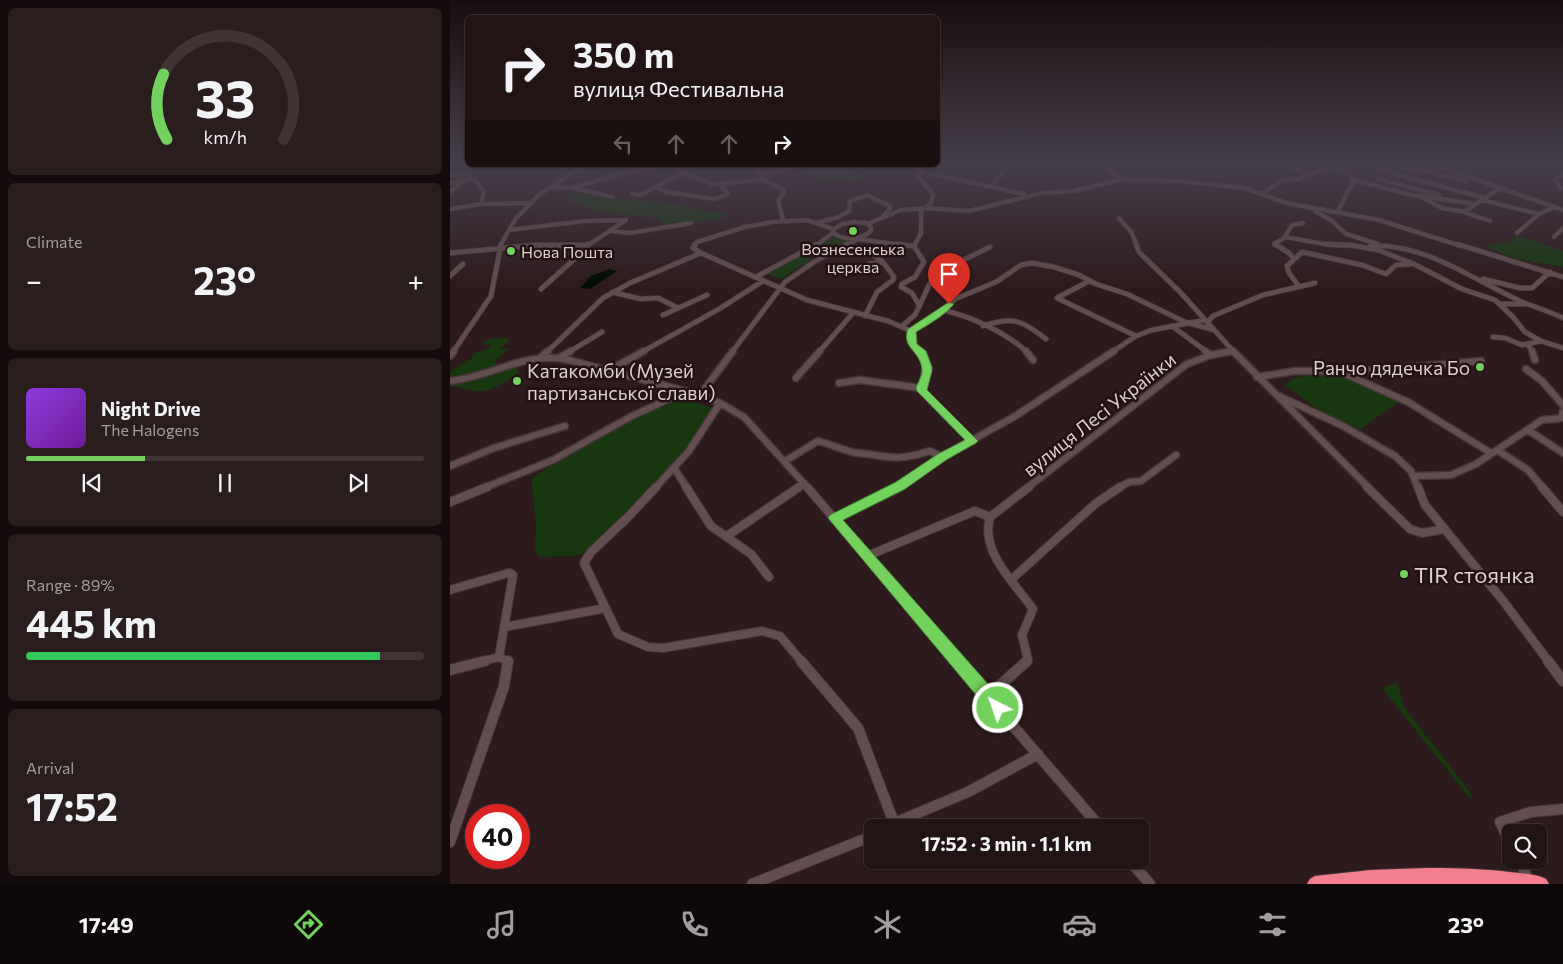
<!DOCTYPE html>
<meta charset="utf-8">
<style>
:root{--surface:#221415;--page:#2a1d1e;--text:#f1f3f6;--muted:#a29ea0;--line:#3f3334;--accent:#73d25d}
body{margin:0;font-family:Commissioner,sans-serif;background:var(--page);color:var(--text);height:100vh;display:flex;flex-direction:column;font-size:19px;white-space:nowrap}
*{box-sizing:border-box;margin:0}
p{font-size:16px;color:var(--muted)}
.icon{flex:none;width:28px;height:28px;fill:none;stroke:currentColor;stroke-width:2;stroke-linecap:round;stroke-linejoin:round}
.map{position:relative;flex:1;overflow:hidden}
.drawer{display:flex;flex-direction:column;gap:8px;padding:8px;background:#130b0c;width:450px}
.drawer>*{flex:none}
.banner{position:absolute;left:15px;top:15px;width:475px;height:152px;border-radius:8px;box-shadow:0 1px 4px #0004,0 0 0 1px var(--line);background:#221415;color:var(--text);overflow:hidden}
.controls{position:absolute;left:1052px;top:824px;display:grid;gap:10px}
.controls a{display:grid;place-items:center;width:45px;height:45px;border-radius:8px;background:var(--surface);box-shadow:0 1px 4px #0004,0 0 0 1px var(--line);font-size:25px}
.speed{position:absolute;left:15px;top:804px;display:flex;gap:10px;font-size:25px;font-weight:700;text-align:center}
.speed>*{display:grid;place-content:center;width:65px;height:65px;border-radius:50%;background:var(--surface);box-shadow:0 1px 4px #0004,0 0 0 1px var(--line);line-height:1}
.speed .limit{border:8px solid #d22;background:#fff;color:#111}
.pin{position:absolute;display:grid;place-items:center;width:42px;height:42px;color:#fff;margin:-51px -21px;border-radius:50% 50% 50% 0;rotate:-45deg;box-shadow:0 0 5px #0007}
.pin .icon{rotate:45deg}
.me{position:absolute;width:55px;margin:-28px;rotate:319deg;stroke-linejoin:round;filter:drop-shadow(0 0 4px #0008)}
.turn{display:flex;align-items:center;gap:18px;height:105px;padding:0 25px;font-size:22px}
.turn .icon{width:65px;height:65px;stroke-width:2.5}
.turn b{display:block;font-size:35px;line-height:42px}
.lanes{display:flex;align-items:center;height:48px;padding:0 25px;background:#0003;justify-content:center;gap:25px;direction:ltr}
.lanes .off{opacity:.35}
.big{font-size:38px;font-weight:700;line-height:1.1}
.drawer .card{flex:1;display:flex;flex-direction:column;justify-content:center;gap:8px;min-width:0;padding:0 18px;border-radius:8px;background:var(--page)}
.drawer .dial{align-items:center;gap:0}
.dial svg{height:130px;overflow:visible;fill:none;stroke:var(--line);stroke-width:7;stroke-linecap:round;text-anchor:middle}
.dial text{fill:var(--text);stroke:none}
.song{display:flex;align-items:center;gap:15px}
.cover{width:60px;height:60px;border-radius:8px;background:linear-gradient(135deg,hsl(270 70% 55%),hsl(280 70% 35%))}
.played{height:5px;border-radius:2px;background:linear-gradient(90deg,var(--accent) 30%,var(--line) 30%)}
.keys{display:flex;justify-content:space-around;direction:ltr}
.heat{display:flex;justify-content:space-between;align-items:center;font-size:28px;direction:ltr}
.charge{height:8px;border-radius:4px;background:linear-gradient(90deg,#34c759 89%,var(--line) 0)}
.trip{position:absolute;left:414px;top:819px;width:285px;height:50px;border-radius:8px;background:var(--surface);box-shadow:0 1px 4px #0004,0 0 0 1px var(--line);font-weight:700;line-height:50px;text-align:center}
.tab-bar{display:flex;height:80px;justify-content:space-around;align-items:center;background:#0e0808;color:var(--muted)}
.tab-bar .icon{width:35px;height:35px}
.tab-bar .selected{color:var(--accent)}
.tab-bar b{font-size:22px;color:var(--text)}
main{display:flex;flex:1;min-height:0}
.map>svg:first-child{display:block}
</style>
<main>
<section class="drawer">
<div class="card dial"><svg viewBox="0 0 100 80">
<path d="M14 69A42 42 0 1 1 86 69"/>
<path d="M14 69A42 42 0 0 1 12 29" stroke="#73d25d"/>
<text x="50" y="56" font-size="32" font-weight="700">33</text>
<text x="50" y="72" font-size="11">km/h</text>
</svg></div>
<div class="card"><p>Climate</p>
<div class="heat"><a>−</a><b class="big">23°</b><a>+</a></div>
</div>
<div class="card">
<div class="song"><i class="cover"></i><div><b>Night Drive</b><p>The Halogens</p></div></div>
<div class="played"></div>
<div class="keys"><svg class="icon" aria-label="previous" viewBox="0 0 24 24"><path d="M18 5L8 12l10 7zM5 5v14"/></svg><svg class="icon" aria-label="pause" viewBox="0 0 24 24"><path d="M8 5v14M16 5v14"/></svg><svg class="icon" aria-label="next" viewBox="0 0 24 24"><path d="M6 5l10 7-10 7zM19 5v14"/></svg></div>
</div>
<div class="card"><p>Range · 89%</p><b class="big">445 km</b><div class="charge"></div></div>
<div class="card"><p>Arrival</p><b class="big">17:52</b></div>
</section>
<div class="map">
<svg width="1113" height="884" viewBox="0 0 1113 884">
<rect width="100%" height="100%" fill="#2d1a1c"/>
<path fill="#17370f" d="M345 165H367L420 176 404 181 389 179 373 180 349 169Z
M128 193 229 205 256 212 277 213 275 217 266 220 216 226 206 217C176 216 139 213 114 197L115 194Z
M1068 236 1113 251V267L1067 259 1034 246 1058 242Z
M380 237 397 241 368 257 365 254 359 251Z
M349 254 362 259 331 279 315 273Z
M59 338 57 343 48 349 60 348 46 360V363L50 365 13 376H0V372L23 357 21 356 25 353 41 348V345L33 344 38 339Z
M67 367 69 372C57 381 40 393 25 391 16 390 9 386 0 387V386Z
M865 373H890L950 401 908 431 874 416 872 412 835 385 842 379Z
M232 398 262 408C236 466 181 509 136 552L124 556 88 557 85 549 86 523 81 479C128 449 177 413 232 398Z
M947 682 954 707 1023 796 1019 797 932 688Z"/>
<path fill="#000c00" d="M159 269 167 271 140 289 130 288 141 276Z"/>
<g fill="none" stroke-linecap="round" stroke-linejoin="round">
<defs>
<path id="minor-far4" d="M584 162 640 164 650 162
M652 162 666 176 674 179
M830 162 844 168
M847 162 845 169 858 174
M909 162 943 172 941 173 1035 198
M940 162 1017 181
M976 162 1113 210
M10 164H18
M220 165 233 173 263 184 315 180
M302 165 315 180 333 190 334 192 328 201C331 207 330 214 334 221
M470 165 471 169 468 176 483 194 481 203 476 208
M883 166 902 175 901 179 904 180 962 195 1026 204
M988 167 1002 162
M310 174 343 168
M481 174 574 194
M0 175 21 174 19 178 26 181 34 192 31 204 80 203
M928 179 989 195
M0 183 22 179
M207 187 216 192 265 199 278 194 270 184
M541 187 555 169V165L548 162
M100 188 125 187 187 169 221 166
M123 188 163 197
M1110 188 1105 180 1113 175
M0 192 12 182
M813 193 832 180 849 179 876 167 894 162
M182 194 190 195 233 173
M971 197 992 208 1014 212 1040 221
M1032 200 1089 214
M0 209 31 204
M865 211 882 221 896 234 928 244
M888 211 904 180
M1014 212 1050 188
M669 218 682 233 687 246
M404 222 416 223 421 227V231C410 240 395 241 383 233L384 229 392 224Z
M366 223 389 217 399 211 400 201 417 195 440 206V209L434 215
M417 224 451 210 476 208 519 211 591 193 624 191 669 180 729 181 795 188 836 203 929 220 1011 246
M59 230 135 221 176 220 137 246
M162 231 180 233 241 223
M1067 233 1089 214 1104 207
M835 237 880 245 903 246
M1104 237 1113 228
M408 239 459 246
M50 246 66 218 90 194 135 165
M80 246 137 245
M245 246 247 242 295 227 322 222 357 220 383 229
M365 246 383 233
M395 246 413 236
M464 246 471 233V208
M827 246 824 244 834 238 842 225 853 223
M928 246H939"/>
<path id="minor-far3" d="M446 244 464 246
M465 244 464 246 474 262 465 277 452 284 451 287 462 293 469 305
M686 244 689 252 731 293 784 352
M825 244 839 253 844 259
M876 244 900 245 928 250 964 264 1012 289 1045 300 1063 317 1075 332 1091 341 1113 348
M1007 244 1113 277
M920 246C975 243 1022 279 1070 301 1084 307 1099 311 1113 318
M0 253 86 245H137
M251 253 357 300 438 321 461 331
M422 254 432 261
M396 274 419 264 433 262 444 277 443 280 427 292 415 316
M0 276 13 264
M306 277 367 244
M1033 279 1070 288H1082L1100 272
M639 281 607 298 686 336
M848 285 839 273 837 266 852 252 912 265 936 274 946 265 961 264
M91 289 138 247V244
M162 292 191 299 208 298 228 308
M1051 304H1074
M493 310C522 317 555 332 577 352
M213 315 257 295
M758 322 763 316 813 295 865 283
M452 326 465 315 481 281 489 277 501 266 540 247
M533 326C564 316 571 320 596 339
M722 326 757 352
M461 331 493 310 505 299 546 282 571 265 582 263 604 267 629 275 646 284 677 294 735 322 764 330
M461 331 463 345 470 352
M1043 337 1055 338 1072 345 1091 341
M1078 345 1083 352
M3 352 41 296 51 244
M97 352 153 298 180 283 251 253 243 248 245 244
M119 352 152 332
M192 352 269 309 313 281
M282 352 335 282 367 260 397 244
M369 352 403 313
M662 352 686 336 702 330 755 320
M778 352 783 351"/>
<path id="minor-far2" d="M469 351 476 364 472 391 522 441
M576 351 583 360
M755 351 761 355
M783 351 919 488
M1082 351 1085 360
M0 356 4 351
M91 357 98 351
M109 358 121 351
M1076 369 1092 381 1113 405
M158 371 194 351
M893 373 958 402 1041 453
M807 377 845 371H912L1031 361
M346 378 370 351
M0 381C43 377 75 350 119 360L250 395 270 403 294 417 358 488
M389 383 410 380 471 388
M250 395 283 351
M829 396 893 426 945 456 961 471 968 488
M1111 418 1113 411
M1078 430 1113 453
M1047 450 1078 470 1093 488
M335 461 368 441C380 444 390 449 402 452 407 454 413 453 418 454 445 459 453 459 480 451L492 457
M0 466 44 448 115 426
M224 468 237 488
M965 476 1001 475 1026 464 1092 420 1113 418
M34 488 103 460 180 417 236 391
M205 488 239 451 270 403
M347 488 354 483
M447 488 492 457 567 415 664 351
M577 488 737 364 761 355 783 351
M668 488 679 482 691 481 726 455"/>
<path id="minor-far1" d="M206 487 179 516 141 552 134 563 168 634 198 647 213 648 312 631 330 636 352 662
M236 487 261 526 301 554 319 577
M357 487 508 662
M917 487 960 529 972 533 995 529
M968 487 975 505 1054 602 1099 662
M1092 487 1113 512
M0 502 37 487
M540 517 579 487
M385 518 450 487
M277 536 349 487
M417 556 525 511 540 517C530 552 564 582 583 609L572 635 578 660 576 662
M562 579 645 504 670 487
M0 590 55 574 60 573 63 575 49 657
M55 627 156 608
M30 662 49 657 59 662"/>
<path id="minor" d="M351 661 408 728 444 823
M507 661 651 828
M1098 661 1113 681
M0 670 35 661
M538 696 577 661
M438 828 444 823 518 792 588 754
M0 842 54 686 58 661
M1061 845 1050 822 1081 812 1113 809
M679 860 700 884
M1069 860 1079 881
M302 884 422 836"/>
<path id="highway" d="M978 868C1008 868 1039 869 1069 873 1078 874 1088 875 1096 879L1099 884H857L860 879 865 876 921 870Z"/>
</defs>
<use href="#minor-far4" stroke="#443537" stroke-width="5"/>
<use href="#minor-far3" stroke="#443537" stroke-width="6"/>
<use href="#minor-far2" stroke="#443537" stroke-width="9"/>
<use href="#minor-far1" stroke="#443537" stroke-width="10"/>
<use href="#minor" stroke="#443537" stroke-width="12"/>
<use href="#highway" stroke="#443537" stroke-width="2"/>
<use href="#minor-far4" stroke="#634d4f" stroke-width="4"/>
<use href="#minor-far3" stroke="#634d4f" stroke-width="4.5"/>
<use href="#minor-far2" stroke="#634d4f" stroke-width="6"/>
<use href="#minor-far1" stroke="#634d4f" stroke-width="8"/>
<use href="#minor" stroke="#634d4f" stroke-width="10"/>
<use href="#highway" fill="#f37e8d" fill-rule="evenodd"/>
</g>
<linearGradient id="sky" x2="0" y2="1"><stop stop-color="#190e0f"/><stop offset="0.57" stop-color="#463e4b"/><stop offset="1" stop-color="#463e4b" stop-opacity="0"/></linearGradient>
<rect width="1113" height="286" fill="url(#sky)"/>
<path fill="#73d25d" stroke="#4b883c" d="M499 302 504 304C494 316 479 324 466 332L467 344 476 351 482 367V371L477 390 528 441 526 443 496 460 455 489 393 520 554 702 556 708 554 714 548 716 542 714 378 518 380 515 446 482 488 454 515 440 467 391 466 388C468 382 473 375 472 369 470 350 451 348 458 329Z"/>
<g fill="#73d25d" stroke="#231113" stroke-width="2">
<circle cx="403" cy="231" r="5"/>
<circle cx="61" cy="251" r="5"/>
<circle cx="1030" cy="367" r="5"/>
<circle cx="67" cy="381" r="5"/>
<circle cx="954" cy="574" r="5"/>
</g>
<g text-anchor="middle" dominant-baseline="central" stroke-width="5" stroke-linejoin="round" paint-order="stroke">
<g font-size="16" fill="#ddcfd0" stroke="#231113">
<text x="403" y="248">Вознесенська<tspan x="403" dy="18">церква</tspan></text>
<text x="71" y="251" text-anchor="start">Нова Пошта</text>
</g>
<g font-size="19" fill="#ddcfd0" stroke="#231113" text-anchor="end">
<text x="1020" y="367">Ранчо дядечка Бо</text>
<text x="77" y="370" text-anchor="start">Катакомби (Музей<tspan x="77" dy="22">партизанської слави)</tspan></text>
</g>
<g font-size="19" fill="#ddcfd0" stroke="#231113">
<text transform="translate(649 414) rotate(-38)">вулиця Лесі Українки</text>
</g>
<g font-size="22" fill="#ddcfd0" stroke="#231113" text-anchor="start">
<text x="964" y="574">TIR стоянка</text>
</g>
</g>
</svg>
<div class="controls">
<a><svg class="icon" aria-label="search" viewBox="0 0 24 24"><circle cx="10" cy="10" r="6"/><path d="M15 15l6 6"/></svg></a>
</div>
<div class="speed"><div class="limit">40</div></div>
<div class="pin" style="left:499px;top:304px;background:#d93025"><svg class="icon" aria-label="arrive" viewBox="0 0 24 24"><path d="M6 21V4h12l-3 4 3 4H6"/></svg></div>
<svg class="me" style="left:548px;top:708px" viewBox="-20 -20 40 40"><circle r="17" fill="#73d25d" stroke="#fff" stroke-width="3"/><path d="M0-11L8 9 0 5-8 9z" fill="#fff"/></svg>
<div class="trip">17:52 · 3 min · 1.1 km</div>
<div class="banner">
<div class="turn"><svg class="icon" aria-label="right" viewBox="0 0 24 24"><path d="M7 20v-9h11M14 6l5 5-5 5"/></svg><div><b>350 m</b>вулиця Фестивальна</div></div>
<div class="lanes"><svg class="icon off" aria-label="left" viewBox="0 0 24 24"><path d="M17 20v-9H6M10 6l-5 5 5 5"/></svg><svg class="icon off" aria-label="ahead" viewBox="0 0 24 24"><path d="M12 20V5M6 11l6-6 6 6"/></svg><svg class="icon off" aria-label="ahead" viewBox="0 0 24 24"><path d="M12 20V5M6 11l6-6 6 6"/></svg><svg class="icon" aria-label="right" viewBox="0 0 24 24"><path d="M7 20v-9h11M14 6l5 5-5 5"/></svg></div>
</div>
</div>
</main>
<nav class="tab-bar">
<b>17:49</b>
<svg class="icon selected" aria-label="directions" viewBox="0 0 24 24"><path d="M12 3l9 9-9 9-9-9zM9 14v-3h6M13 9l2 2-2 2"/></svg>
<svg class="icon" aria-label="music" viewBox="0 0 24 24"><path d="M9 18V5l10-2v13"/><circle cx="6" cy="18" r="3"/><circle cx="16" cy="16" r="3"/></svg>
<svg class="icon" aria-label="phone" viewBox="0 0 24 24"><path d="M5 4h4l2 5-3 2q2 4 5 5l2-3 5 2v4C11 20 4 13 5 4z"/></svg>
<svg class="icon" aria-label="climate" viewBox="0 0 24 24"><path d="M12 3v18M4 7l16 10M4 17L20 7"/></svg>
<svg class="icon" aria-label="car" viewBox="0 0 24 24"><path d="M5 17H2v-5l4-1 3-4h7l3 4 3 1v5h-3M9 17h6M6 11h13"/><circle cx="7" cy="17" r="2"/><circle cx="17" cy="17" r="2"/></svg>
<svg class="icon" aria-label="filters" viewBox="0 0 24 24"><path d="M4 7h16M4 17h16"/><circle cx="9" cy="7" r="2"/><circle cx="15" cy="17" r="2"/></svg>
<b>23°</b>
</nav>
